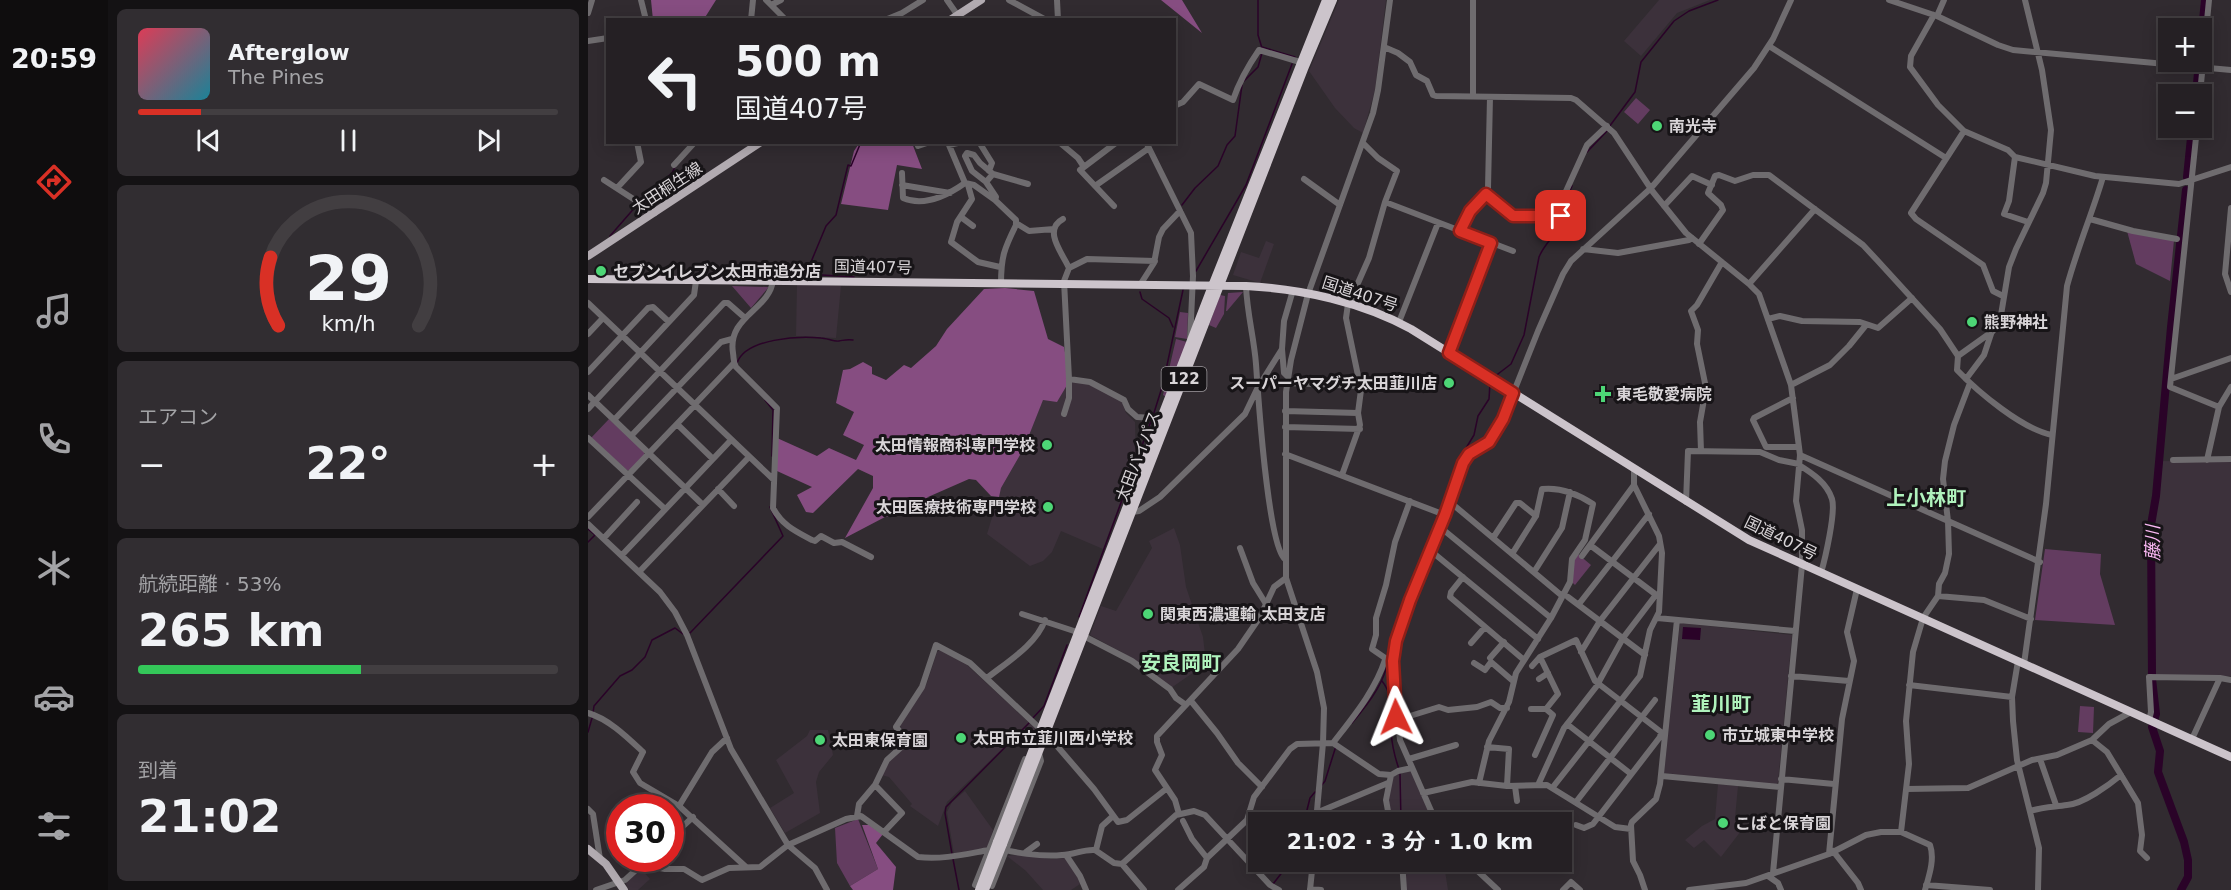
<!DOCTYPE html>
<html lang="ja">
<meta charset="utf-8">
<style>
:root{--surface:#252024;--page:#312d31;--text:#f1f3f6;--muted:#a3a3a6;--line:#423e41;--accent:#d93025}
body{margin:0;font-family:"DejaVu Sans","Noto Sans JP",sans-serif;background:var(--page);color:var(--text);height:100vh;display:flex;flex-direction:column;font-size:22px;white-space:nowrap}
*{box-sizing:border-box;margin:0}
p{font-size:20px;color:var(--muted)}
.icon{flex:none;width:33px;height:33px;fill:none;stroke:currentColor;stroke-width:2;stroke-linecap:round;stroke-linejoin:round}
.map{position:relative;flex:1;overflow:hidden}
.side{display:flex;flex-direction:column;gap:9px;padding:9px;background:#141214;width:480px}
.side>*{flex:none}
.hud{position:absolute;left:18px;top:18px;width:570px;height:126px;border-radius:0px;box-shadow:0 3px 15px #0003,0 0 0 2px var(--line);background:#252024;color:var(--text);overflow:hidden}
.buttons{position:absolute;left:1570px;top:18px;display:grid;gap:12px}
.buttons a{display:grid;place-items:center;width:54px;height:54px;border-radius:0px;background:var(--surface);box-shadow:0 3px 15px #0003,0 0 0 2px var(--line);font-size:30px}
.speed{position:absolute;left:18px;top:794px;display:flex;gap:12px;font-size:30px;font-weight:700;text-align:center}
.speed>*{display:grid;place-content:center;width:78px;height:78px;border-radius:50%;background:var(--surface);box-shadow:0 3px 15px #0003,0 0 0 2px var(--line);line-height:1}
.speed .limit{border:9px solid #d22;background:#fff;color:#111}
.pin{position:absolute;display:grid;place-items:center;width:51px;height:51px;color:#fff;margin:-26px;border-radius:12px;box-shadow:0 3px 9px #0006}
.me{position:absolute;width:66px;margin:-33px;rotate:358deg;stroke-linejoin:round;filter:drop-shadow(0 0 4px #0008)}
.turn{display:flex;align-items:center;gap:21px;height:126px;padding:0 30px;font-size:27px}
.turn .icon{width:78px;height:78px;stroke-width:2.5}
.turn b{display:block;font-size:42px;line-height:51px}
.big{font-size:45px;font-weight:700;line-height:1.1}
.side .tile{flex:1;display:flex;flex-direction:column;justify-content:center;gap:9px;min-width:0;padding:0 21px;border-radius:9px;background:var(--page)}
.side .dial{align-items:center;gap:0}
.dial svg{height:156px;overflow:visible;fill:none;stroke:var(--line);stroke-width:7;stroke-linecap:round;text-anchor:middle}
.dial text{fill:var(--text);stroke:none}
.song{display:flex;align-items:center;gap:18px}
.cover{width:72px;height:72px;border-radius:9px;background:linear-gradient(135deg,hsl(350 70% 55%),hsl(190 70% 35%))}
.played{height:6px;border-radius:3px;background:linear-gradient(90deg,var(--accent) 15%,var(--line) 15%)}
.keys{display:flex;justify-content:space-around;direction:ltr}
.heat{display:flex;justify-content:space-between;align-items:center;font-size:33px;direction:ltr}
.charge{height:9px;border-radius:4px;background:linear-gradient(90deg,#34c759 53%,var(--line) 0)}
.trip{position:absolute;left:660px;top:812px;width:324px;height:60px;border-radius:0px;background:var(--surface);box-shadow:0 3px 15px #0003,0 0 0 2px var(--line);font-weight:700;line-height:60px;text-align:center}
main{display:flex;flex:1;min-height:0}
.tab-bar{display:flex;flex-direction:column;width:108px;justify-content:space-around;align-items:center;background:#0f0d0e;color:var(--muted)}
.tab-bar .icon{width:42px;height:42px}
.tab-bar .on{color:var(--accent)}
.tab-bar b{font-size:27px;color:var(--text)}
.map>svg:first-child{display:block}
</style>
<main>
<nav class="tab-bar">
<b>20:59</b>
<svg class="icon on" aria-label="directions" viewBox="0 0 24 24"><path d="M12 3l9 9-9 9-9-9zM9 14v-3h6M13 9l2 2-2 2"/></svg>
<svg class="icon" aria-label="music" viewBox="0 0 24 24"><path d="M9 18V5l10-2v13"/><circle cx="6" cy="18" r="3"/><circle cx="16" cy="16" r="3"/></svg>
<svg class="icon" aria-label="phone" viewBox="0 0 24 24"><path d="M5 4h4l2 5-3 2q2 4 5 5l2-3 5 2v4C11 20 4 13 5 4z"/></svg>
<svg class="icon" aria-label="climate" viewBox="0 0 24 24"><path d="M12 3v18M4 7l16 10M4 17L20 7"/></svg>
<svg class="icon" aria-label="car" viewBox="0 0 24 24"><path d="M5 17H2v-5l4-1 3-4h7l3 4 3 1v5h-3M9 17h6M6 11h13"/><circle cx="7" cy="17" r="2"/><circle cx="17" cy="17" r="2"/></svg>
<svg class="icon" aria-label="filters" viewBox="0 0 24 24"><path d="M4 7h16M4 17h16"/><circle cx="9" cy="7" r="2"/><circle cx="15" cy="17" r="2"/></svg>
</nav>
<section class="side">
<div class="tile">
<div class="song"><i class="cover"></i><div><b>Afterglow</b><p>The Pines</p></div></div>
<div class="played"></div>
<div class="keys"><svg class="icon" aria-label="previous" viewBox="0 0 24 24"><path d="M18 5L8 12l10 7zM5 5v14"/></svg><svg class="icon" aria-label="pause" viewBox="0 0 24 24"><path d="M8 5v14M16 5v14"/></svg><svg class="icon" aria-label="next" viewBox="0 0 24 24"><path d="M6 5l10 7-10 7zM19 5v14"/></svg></div>
</div>
<div class="tile dial"><svg viewBox="0 0 100 80">
<path d="M14 69A42 42 0 1 1 86 69"/>
<path d="M14 69A42 42 0 0 1 10 34" stroke="#d93025"/>
<text x="50" y="56" font-size="32" font-weight="700">29</text>
<text x="50" y="72" font-size="11">km/h</text>
</svg></div>
<div class="tile"><p>エアコン</p>
<div class="heat"><a>−</a><b class="big">22°</b><a>+</a></div>
</div>
<div class="tile"><p>航続距離 · 53%</p><b class="big">265 km</b><div class="charge"></div></div>
<div class="tile"><p>到着</p><b class="big">21:02</b></div>
</section>
<div class="map">
<svg width="1643" height="890" viewBox="0 0 1643 890">
<rect width="100%" height="100%" fill="#312b30"/>
<path fill="#3c313b" d="M751 0H798L787 90 775 133 766 128 747 108 721 71Z
M1071 0H1122L1089 13 1053 56 1036 41Z
M678 241 686 244 672 283 645 275 653 252 671 258Z
M750 278 767 284 762 300 743 296Z
M209 284 253 286 248 338 208 336Z
M482 380 501 382 534 402 538 413 547 422 548 460 515 549 473 531 464 552 455 561 442 566 399 534 413 488 436 448 455 399Z
M1575 461 1643 462V676L1568 675 1566 527Z
M586 528 592 545 598 587 615 637 617 654 615 661 609 670 583 688 546 659 502 635 513 606 528 611 564 548 561 541Z
M1092 623 1204 635 1190 782 1188 785 1076 773Z
M352 650 379 665 447 728 442 741 432 732 359 802 350 826 322 806 324 804 301 777 293 775 301 762 323 741 312 726 339 683 349 652Z
M222 730H240L245 755 231 772 228 782 232 813 197 833 182 808 206 793 188 760 219 736Z
M823 771 845 822H803L799 804 805 775Z
M1130 784 1150 786 1147 818 1153 831 1133 857 1116 840 1106 848 1097 840 1114 826 1127 819Z
M377 791 405 830 399 848 366 854 359 812 364 802Z
M435 854 462 859 477 858 488 873 492 884 483 890H455L438 871 419 856Z
M815 861H872L857 871 860 890H817Z
M53 869 62 879 50 890H41L37 882Z"/>
<path fill="#633c60" d="M1048 98 1062 110 1050 124 1036 112Z
M1539 231 1586 240 1582 281 1548 264Z
M144 286 180 287V288L163 308Z
M655 292 639 311H638L640 293Z
M632 295 637 296 636 314 628 328 621 325Z
M592 312 600 313 599 339 587 337Z
M588 339 599 342 578 397 575 395Z
M21 419 56 451V455L42 470H39L3 438Z
M1457 549 1513 554 1512 574 1527 625 1447 620Z
M990 554 1003 565 987 585 984 582 986 560Z
M1492 706 1506 707 1505 733 1490 732Z
M270 819 290 869 262 886 249 863 247 828Z"/>
<path fill="#864d81" d="M63 0H128L116 19 65 20Z
M573 0H594L614 33Z
M272 142 324 143 334 169 309 165 300 210 253 204 266 151Z
M417 288 446 291 460 339 476 347 482 380 469 402 455 400 436 448 413 488 411 497 403 496 388 480 381 479 340 497 323 512 297 517 257 538 285 488V476L270 469 225 513 218 512 209 495 224 487 189 471V438L229 456 241 448 268 460 276 445 255 435 266 412 248 403 255 370 262 369 275 362 284 367V374L298 380 316 365 323 368 348 346 359 329 396 289Z
M274 825H281L295 834 288 843 308 867 305 890H265L262 886 290 869Z"/>
<path fill="#2a0328" d="M1095 627 1113 628 1112 640 1094 639Z"/>
<g fill="none" stroke-linecap="round" stroke-linejoin="round">
<path stroke="#2a0328" stroke-width="1.5" d="M670 0V35L674 48
M674 47 707 57
M656 81 670 67 674 53
M1021 127 1047 92 1053 62 1086 21 1101 11 1130 0
M999 152 1019 131
M52 201 84 173 87 167
M976 204 984 186
M594 205 607 188 630 166 639 145 647 136 654 85
M22 236 49 205
M608 271 658 185 704 64
M266 277 218 274 238 226 248 215 260 165 263 166 273 142
M552 292 554 299 581 318 585 327
M149 363C158 338 211 336 233 338 238 338 247 342 251 341 257 340 259 339 265 340
M906 377 923 364 936 335 951 257C957 242 971 233 976 217
M177 400 185 410 184 456
M565 416 575 384 595 290
M852 512 872 458 886 435 890 416 901 399 902 383
M0 529 7 535 0 542
M491 617 563 421
M102 633 195 536 182 507
M800 655 810 616 851 517
M794 681C807 697 801 713 803 732 804 744 807 758 811 769
M5 713 6 706 32 676 44 670 57 657 64 640 87 628 95 634
M444 719 456 706 479 645
M764 723C777 708 797 682 799 663
M0 732 4 718
M812 774 813 822
M733 786 737 781 748 746
M716 822 722 798 727 792
M364 854 357 813 358 807 441 723
M365 859 371 890
M685 884 703 861"/>
<path stroke="#2a0328" stroke-width="8" d="M1614 31 1617 0
M1608 94 1611 62
M1599 177 1604 128
M1593 890 1600 877V860L1596 842 1570 772 1572 751 1564 727 1568 714 1564 679 1563 525 1568 496 1583 327 1598 190"/>
<path stroke="#6f6c6f" stroke-width="6" d="M53 0 58 20
M178 0 198 20
M359 0 373 20
M421 0 458 20
M469 0 470 20
M1301 0 1349 16 1410 45 1425 50 1643 70
M183 5 193 0
M0 13 4 0
M1346 15 1323 56 1322 67 1350 105 1376 131 1420 150 1427 157 1507 176 1591 184 1643 167
M1349 16 1356 0
M163 20 165 0
M297 20 314 13 335 0
M0 41 20 38
M1181 46 1358 158
M796 47 810 53 822 62 828 75 839 81 845 95 848 96 983 98 988 100 1026 133 1065 192 1098 233 1161 284 1171 294 1203 385 1212 455 1208 501 1214 530V565L1185 873
M1612 94 1621 0
M885 96V0
M586 106 595 102 611 84 645 100C651 82 660 66 671 50L712 62
M1609 128 1582 387 1631 407
M1376 131 1323 213 1328 219 1395 265 1405 291 1415 296
M329 142 330 146 342 142
M374 142 361 145 377 183 386 185 407 200 428 220V225C416 249 413 257 413 284
M391 142 404 163 401 171
M471 142 490 158 496 167
M558 142 603 233 605 276 602 341
M1427 157 1421 201 1416 214 1440 222
M86 165 107 142
M314 173 315 198C336 207 360 195 377 183
M405 174 440 184
M716 179 752 205
M16 180 67 213
M398 182 405 174 392 163 386 155 379 153 377 156 384 171 398 182 408 197 407 200
M314 185 362 193
M380 185 384 199 369 222 363 242 390 262 412 267
M507 186 561 148
M29 188 53 162 49 142
M898 194 925 216H973L974 200 999 145 1019 126
M797 202 925 251
M526 206 492 170 529 142
M1076 206 1104 176 1124 185
M1643 208 1637 274 1643 292
M373 217 385 226
M475 219C454 230 475 254 481 268L476 281 481 379 502 382 536 400 540 409 549 417 564 418 572 422
M1502 219 1545 231 1589 239
M428 223 441 231 466 229
M872 231 877 218 898 194 900 188 902 97
M1111 244 1135 210 1133 205 1120 193 1127 176 1131 175 1147 181 1165 175H1181L1275 245 1289 260 1352 329 1370 356 1369 370C1390 392 1434 429 1464 435
M995 249 1030 253 1101 240 1104 238
M481 268 499 259 567 261
M185 280C182 310 139 316 145 353 146 359 145 362 148 367L189 408 185 508C194 525 207 531 224 540L227 541 233 536 246 543 254 542 283 557
M1161 284 1227 209
M552 285 566 263 571 237 575 229 592 211
M658 286C659 313 666 338 668 364 670 394 680 546 697 559
M0 303 186 480
M763 305 766 292 781 258 797 202 809 171 790 158 775 143
M1180 319 1192 316 1214 321 1272 322 1290 328 1324 298
M811 322 850 223
M0 334 15 318
M694 349 696 373 700 377
M860 353 903 243
M1370 356 1405 331 1413 315 1421 267 1428 249 1455 193 1458 183 1463 130 1454 70 1437 0
M0 372 60 308 65 307 81 322
M1378 379 1396 355 1404 331
M1583 379 1643 358
M699 383 772 386
M1203 385 1242 365 1261 346 1278 325
M0 395 115 505
M1205 398 1166 418 1165 420 1178 447H1211
M107 404 146 363
M0 409 106 295 108 281
M697 411 770 413
M476 414 481 398V379
M26 420 136 303H140L157 318
M89 424 125 459
M697 427 772 429
M43 436 133 342 144 339
M0 438 77 509
M1113 451 1112 422 1118 388 1109 344 1110 330 1103 311 1109 305 1134 262
M697 454 857 515
M1212 455 1452 562
M1585 460 1643 459
M1619 460 1631 407 1643 387
M1211 465C1224 473 1239 483 1244 499 1248 512 1237 559 1233 573
M754 475 772 425 770 413 773 390 758 318 760 304
M130 489 146 506
M862 502 973 595
M1098 502 1100 451 1172 452 1191 460 1211 464
M544 512 551 511 572 497 657 414 669 389 694 349 696 321 705 290
M0 517 107 405
M0 524 72 592 87 612 99 635 143 749 200 845 227 868 239 890
M852 527 963 618
M16 538 49 502
M905 538 928 503H932L948 516
M1002 545 1071 597
M652 548 665 583 678 604
M843 551 950 639
M34 555 143 440
M994 556 1046 485
M51 572 161 457
M946 572 974 528 982 492
M875 577 863 592 862 597 936 660
M1350 596 1396 600 1443 619
M980 597 1057 655
M991 604 1061 514
M434 614 486 631 544 661 582 689 588 698 598 705
M1069 618 1207 631
M883 643 897 627
M993 652 1012 621 1072 544
M902 658 916 642
M800 660 784 649 788 635V618L798 585 807 542 822 501
M1430 661 1424 697 1425 721 1429 760 1451 848 1450 890
M886 663 897 670 903 662 925 681
M1436 664 1458 504 1479 286C1489 249 1504 214 1515 177
M944 666 952 657 988 640 1007 681 1073 732 1072 737 1005 824 996 828 988 825
M1203 676 1261 681
M399 678C419 662 448 645 457 620
M951 679 960 673
M1321 685 1424 697
M603 701 629 733 650 763 674 787
M943 709H958
M0 713C21 719 40 738 55 752L45 772 52 783 91 806 158 867
M809 720 851 707 860 710 889 707 903 702 912 708H919
M1561 720 1563 712 1561 677 1632 678
M979 724 1043 774
M1604 739 1632 678 1643 680
M1504 740 1519 752 1550 803 1554 835 1552 851 1559 858
M745 743 791 774 803 775
M899 747 921 749 919 786
M947 755 965 715 958 709 970 694 952 657
M821 759 868 745
M1452 759 1468 805
M1074 776 1193 787
M1193 779 1246 784
M891 783 901 741 921 702 928 673 963 618 982 582 984 559 997 540 1005 504C990 494 972 487 954 489L948 516 924 554
M287 785 314 813 296 832
M950 785 976 728 1008 687 1035 638 1067 596
M927 786 929 801
M965 787 1052 676 1062 630 1071 612 1074 553 1071 536 1046 485V470
M1319 789 1380 788 1444 760 1469 755 1504 740 1521 724 1543 712
M835 793 884 782 919 786 959 785 1027 827 1043 829
M988 802 1067 700
M91 806 124 752 139 738
M0 809 5 814 12 859
M1442 811C1455 807 1466 807 1479 805 1495 804 1521 785 1533 775
M728 813 800 783
M591 814 587 800 567 770 574 755 569 742V736L650 649 672 617 686 587 698 578
M269 816 271 804 287 785 299 760 320 741 308 727 334 687 348 645 382 663 463 739 506 789 530 822 539 820 578 789
M595 821 604 839 619 858 659 820 666 797 702 749 709 744 745 743C765 717 787 691 797 660
M728 822 735 743 736 708 729 672 698 578V392L703 360 720 294 785 113 790 90 802 0
M802 822 798 800 803 775 810 771 824 768
M848 822 812 740 805 675 808 641 822 600 866 491 875 463 881 454 901 442 915 419 950 331 975 274 983 261 1063 188 1166 68 1185 39 1203 0
M1313 832 1321 764 1318 721 1325 652 1335 618 1350 596 1351 584 1357 573 1361 554 1360 521 1355 479 1357 461 1366 425 1382 383
M82 838 105 817
M508 850 514 826 525 816
M1245 851 1270 883 1273 890
M438 852 449 844
M1241 854 1254 719 1266 661 1259 632 1269 589
M478 855 492 876 498 890
M814 861 816 890
M879 861 910 890
M534 864 588 815 606 811 617 815 682 885 691 890
M56 865 77 869H96L114 880 141 868 172 867 200 845 258 819 273 816 330 857C354 860 378 854 401 850L404 846C423 853 455 857 474 855 486 855 495 849 507 850L526 863 534 864 556 890
M1180 876 1190 883 1193 890
M387 885 437 759
M1338 885 1402 890
M404 886 453 761 451 753
M722 889 733 890
M8 890 37 880 61 858
M590 890 616 867 619 858
M722 890 725 861
M975 890 983 882 992 890
M1057 890 1052 875 1045 861 1043 825 1044 822 1068 799 1072 784 1089 620
M1101 890 1158 883 1241 854 1278 835 1293 832H1313L1342 845C1347 859 1341 876 1337 890"/>
<path stroke="#b2abb1" stroke-width="8" d="M362 20 393 0
M0 256 173 142
M0 849 18 864 36 890"/>
<path stroke="#ccc4cb" stroke-width="8" d="M0 279 658 286C714 289 774 302 823 329L1161 540 1643 757
M409 842 624 286 738 0
M415 844 716 69 745 0"/>
<path stroke="#ccc4cb" stroke-width="8" d="M391 890 409 842
M397 890 415 844"/>
</g>
<g fill="none" stroke-linecap="round" stroke-linejoin="round">
<defs>
<path id="route" d="M808 717 805 661 808 641 822 600 857 515 875 463 881 454 901 442 915 419 925 393 861 353 903 243 872 231 882 211 898 194 925 216H973"/>
</defs>
<use href="#route" stroke="#8d1f18" stroke-width="15"/>
<use href="#route" stroke="#d93025" stroke-width="10"/>
</g>
<g fill="#4dd676" stroke="#171417" stroke-width="2">
<circle cx="1069" cy="126" r="6"/>
<circle cx="13" cy="271" r="6"/>
<circle cx="1384" cy="322" r="6"/>
<circle cx="861" cy="383" r="6"/>
<path d="M1012 385h6v6h6v6h-6v6h-6v-6h-6v-6h6z"/>
<circle cx="459" cy="445" r="6"/>
<circle cx="460" cy="507" r="6"/>
<circle cx="560" cy="614" r="6"/>
<circle cx="1122" cy="735" r="6"/>
<circle cx="373" cy="738" r="6"/>
<circle cx="232" cy="740" r="6"/>
<circle cx="1135" cy="823" r="6"/>
</g>
<g text-anchor="middle" dominant-baseline="central" stroke-width="6" stroke-linejoin="round" paint-order="stroke">
<rect fill="#171417" stroke="#9f9b9e" stroke-width="1.5" x="573.5" y="367" width="45" height="24" rx="4.5"/>
<g font-size="15" font-weight="bold" fill="#d9d5d8">
<text x="596" y="379">122</text>
</g>
<g font-size="16" font-weight="bold" fill="#d9d5d8" stroke="#171417" text-anchor="start">
<text x="1081" y="126">南光寺</text>
<text x="25" y="271">セブンイレブン太田市追分店</text>
<text x="1396" y="322">熊野神社</text>
<text x="849" y="383" text-anchor="end">スーパーヤマグチ太田韮川店</text>
<text x="1028" y="394">東毛敬愛病院</text>
<text x="447" y="445" text-anchor="end">太田情報商科専門学校</text>
<text x="448" y="507" text-anchor="end">太田医療技術専門学校</text>
<text x="572" y="614">関東西濃運輸 太田支店</text>
<text x="1134" y="735">市立城東中学校</text>
<text x="385" y="738">太田市立韮川西小学校</text>
<text x="244" y="740">太田東保育園</text>
<text x="1147" y="823">こばと保育園</text>
</g>
<g font-size="16" fill="#d9d5d8" stroke="#171417">
<text transform="translate(79 188) rotate(-33)">太田桐生線</text>
<text transform="translate(285 267) rotate(1)">国道407号</text>
<text transform="translate(772 294) rotate(18)">国道407号</text>
<text transform="translate(550 456) rotate(-69)">太田バイパス</text>
<text transform="translate(1193 538) rotate(26)">国道407号</text>
</g>
<g font-size="18" font-style="italic" fill="#fbb9f4" stroke="#171417">
<text transform="translate(1564 543) rotate(-90)">藤川</text>
</g>
<g font-size="20" font-weight="bold" fill="#b0f3bd" stroke="#171417">
<text x="1338" y="498">上小林町</text>
<text x="593" y="663">安良岡町</text>
<text x="1133" y="704">韮川町</text>
</g>
</g>
</svg>
<div class="buttons">
<a>+</a>
<a>−</a>
</div>
<div class="speed"><div class="limit">30</div></div>
<div class="pin" style="left:973px;top:216px;background:#d93025"><svg class="icon" aria-label="arrive" viewBox="0 0 24 24"><path d="M6 21V4h12l-3 4 3 4H6"/></svg></div>
<svg class="me" style="left:808px;top:717px" viewBox="-20 -20 40 40"><path d="M0-17L14 15 0 8-14 15z" fill="#d93025" stroke="#fff" stroke-width="4"/></svg>
<div class="trip">21:02 · 3 分 · 1.0 km</div>
<div class="hud">
<div class="turn"><svg class="icon" aria-label="left" viewBox="0 0 24 24"><path d="M17 20v-9H6M10 6l-5 5 5 5"/></svg><div><b>500 m</b>国道407号</div></div>
</div>
</div>
</main>
